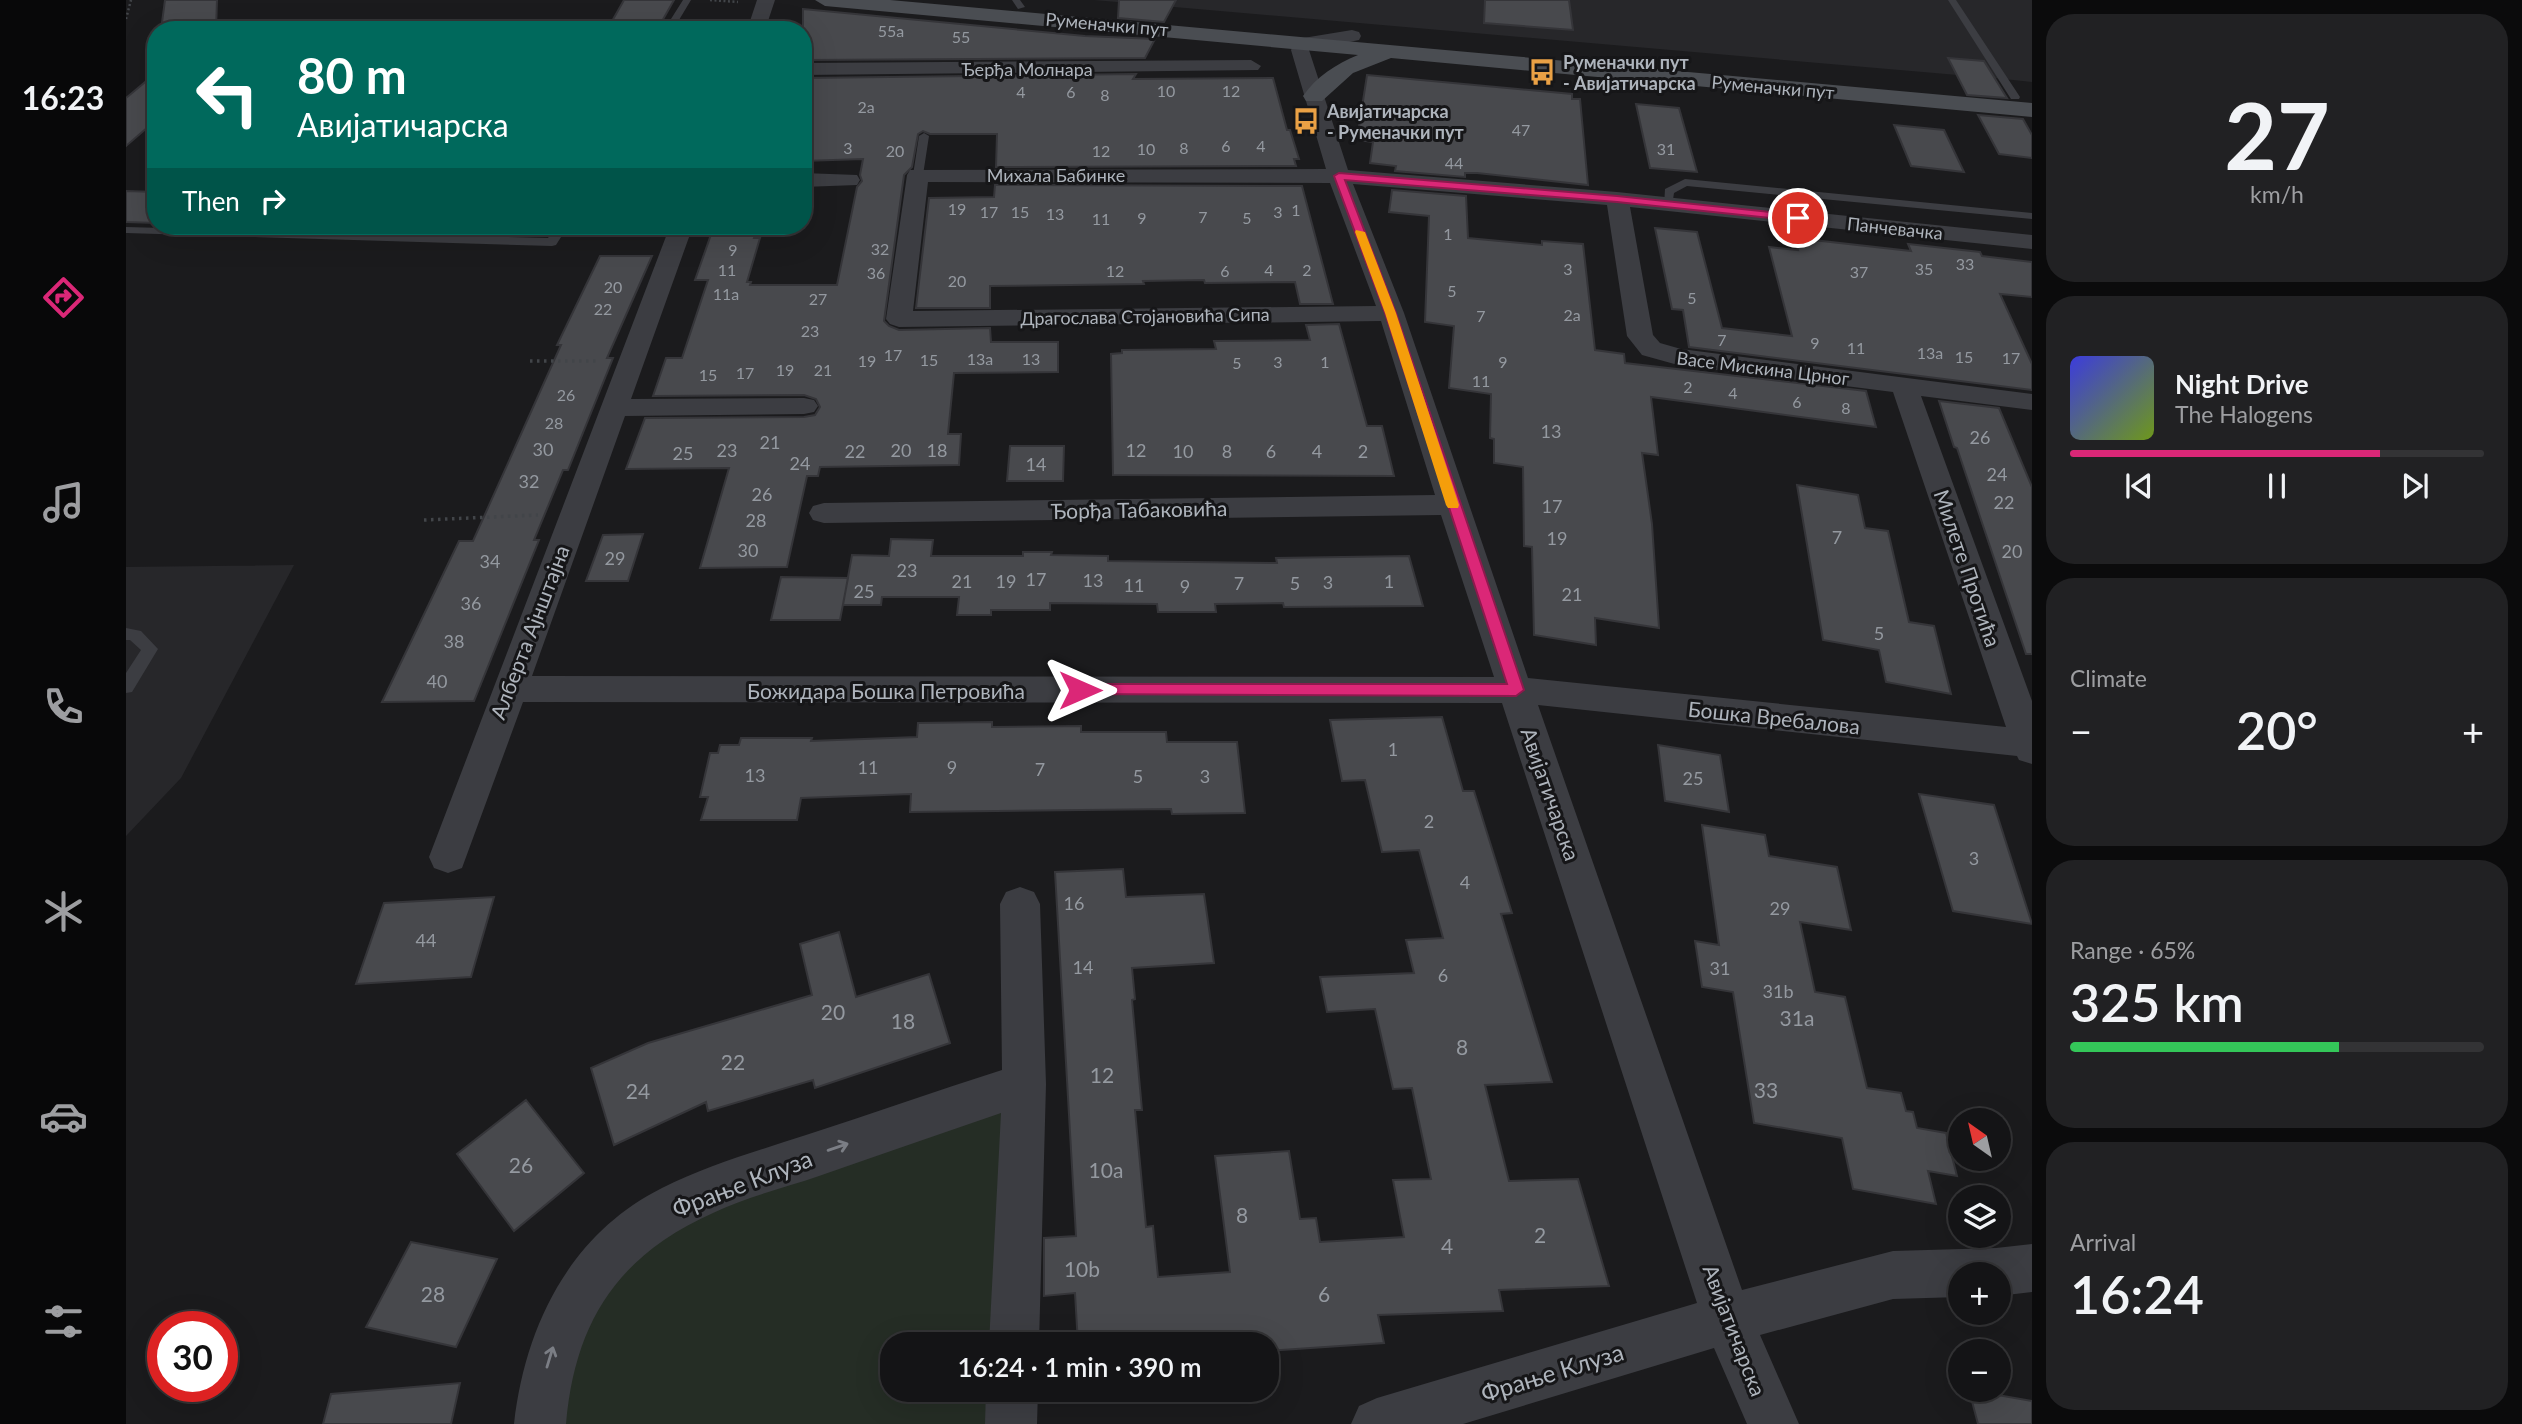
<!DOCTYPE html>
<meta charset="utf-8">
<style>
:root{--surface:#141416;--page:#212123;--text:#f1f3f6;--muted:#9d9ea1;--line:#333335;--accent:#db2777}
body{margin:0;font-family:Lato,sans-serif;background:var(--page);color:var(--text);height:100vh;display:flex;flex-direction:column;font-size:26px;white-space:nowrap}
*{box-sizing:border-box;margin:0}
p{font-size:23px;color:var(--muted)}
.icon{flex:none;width:38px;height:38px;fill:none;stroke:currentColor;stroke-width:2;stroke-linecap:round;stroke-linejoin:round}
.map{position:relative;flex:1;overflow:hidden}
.side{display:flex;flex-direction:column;gap:14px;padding:14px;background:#0b0b0c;width:490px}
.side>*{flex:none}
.hud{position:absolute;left:21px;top:21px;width:665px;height:214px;border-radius:28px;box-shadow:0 7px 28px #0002,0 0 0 2px var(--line);background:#00695c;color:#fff;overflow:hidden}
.needle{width:46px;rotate:326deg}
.buttons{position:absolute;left:1822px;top:1108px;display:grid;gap:14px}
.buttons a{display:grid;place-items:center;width:63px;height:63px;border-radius:50%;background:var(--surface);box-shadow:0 7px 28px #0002,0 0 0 2px var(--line);font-size:35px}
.speed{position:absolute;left:21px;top:1311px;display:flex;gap:14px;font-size:35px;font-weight:700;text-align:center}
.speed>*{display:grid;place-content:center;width:91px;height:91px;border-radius:50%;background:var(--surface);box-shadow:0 7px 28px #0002,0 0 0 2px var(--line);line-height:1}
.speed .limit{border:10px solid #d22;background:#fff;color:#111}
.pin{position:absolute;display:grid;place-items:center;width:60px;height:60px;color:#fff;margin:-30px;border:4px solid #fff;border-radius:50%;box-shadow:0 2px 7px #0007}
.me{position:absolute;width:77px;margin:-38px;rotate:90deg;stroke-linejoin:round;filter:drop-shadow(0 0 5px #0008)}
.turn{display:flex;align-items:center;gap:24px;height:147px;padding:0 35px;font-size:32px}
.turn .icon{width:91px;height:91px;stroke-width:2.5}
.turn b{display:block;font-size:49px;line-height:60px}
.then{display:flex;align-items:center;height:66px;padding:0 35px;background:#0003;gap:14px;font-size:26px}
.big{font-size:52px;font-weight:600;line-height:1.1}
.side .card{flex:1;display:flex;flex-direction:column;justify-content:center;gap:10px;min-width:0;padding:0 24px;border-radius:28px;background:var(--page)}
.side .dial{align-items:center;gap:0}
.dial b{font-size:91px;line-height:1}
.song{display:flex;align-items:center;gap:21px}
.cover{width:84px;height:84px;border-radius:10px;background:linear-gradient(135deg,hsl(240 70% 55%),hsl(80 70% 35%))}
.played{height:7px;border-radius:4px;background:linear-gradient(90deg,var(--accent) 75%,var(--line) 75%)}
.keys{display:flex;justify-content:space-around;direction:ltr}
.heat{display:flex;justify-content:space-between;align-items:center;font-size:38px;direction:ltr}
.charge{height:10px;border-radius:5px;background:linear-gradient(90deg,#34c759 65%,var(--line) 0)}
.trip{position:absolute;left:754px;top:1332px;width:399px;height:70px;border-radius:28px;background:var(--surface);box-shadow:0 7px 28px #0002,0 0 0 2px var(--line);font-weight:600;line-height:70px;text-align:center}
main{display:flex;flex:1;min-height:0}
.tabs{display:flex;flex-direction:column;width:126px;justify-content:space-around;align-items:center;background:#080809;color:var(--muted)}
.tabs .icon{width:49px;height:49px}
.tabs .active{color:var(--accent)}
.tabs b{font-size:32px;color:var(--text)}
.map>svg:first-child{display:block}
</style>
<main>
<nav class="tabs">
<b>16:23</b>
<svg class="icon active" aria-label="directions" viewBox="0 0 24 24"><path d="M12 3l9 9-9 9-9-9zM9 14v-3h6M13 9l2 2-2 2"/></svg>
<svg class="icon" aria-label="music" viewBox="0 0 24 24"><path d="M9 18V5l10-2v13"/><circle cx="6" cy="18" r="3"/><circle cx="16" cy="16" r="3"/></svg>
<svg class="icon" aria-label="phone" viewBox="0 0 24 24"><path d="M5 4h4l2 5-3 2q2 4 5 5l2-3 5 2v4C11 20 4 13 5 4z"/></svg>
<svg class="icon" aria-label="climate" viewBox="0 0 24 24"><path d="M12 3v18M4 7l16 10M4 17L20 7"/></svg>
<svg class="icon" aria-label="car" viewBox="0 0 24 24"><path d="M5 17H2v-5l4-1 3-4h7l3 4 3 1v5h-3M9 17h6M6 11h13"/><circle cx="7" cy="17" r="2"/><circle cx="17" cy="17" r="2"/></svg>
<svg class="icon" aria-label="filters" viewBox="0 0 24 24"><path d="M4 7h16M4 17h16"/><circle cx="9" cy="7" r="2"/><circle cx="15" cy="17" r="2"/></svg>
</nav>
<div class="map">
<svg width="1906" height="1424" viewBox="0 0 1906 1424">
<rect width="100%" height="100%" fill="#1b1b1d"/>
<path fill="#27272a" d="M968 0H1906V82L1878 79Z
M168 565 55 778 0 836V567Z"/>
<path fill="#252d25" d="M897 1085 888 1344H766V1390H886L885 1424H414L485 1252Z"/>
<path fill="#48494d" stroke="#353539" stroke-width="2" d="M39 0H91L90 30H35Z
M498 0H548L531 30H481Z
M993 0H1050L1038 22 992 18Z
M1359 0H1443L1447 30 1358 23Z
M677 9 959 36 1029 39 1019 58 677 60Z
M1822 58 1858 61 1881 98 1841 95Z
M30 73V120L0 146V98Z
M1010 74 1007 79 1147 78 1161 130H1164L1173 159H1168L1170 166 870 167 871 134H804L797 131 792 134 786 167 778 175 758 321 763 326 773 330 864 328 865 342H932V372L828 373 822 434H835L833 465 694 467 692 476H681L661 567 574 568 603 468 500 469 519 418 678 417 689 415 694 407 690 399 678 395 527 396 540 358H556L582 280H569L588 226H632L628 238H634L621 282H625L624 285H711L731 187 736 181 734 175 737 159 677 161V78Z
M1241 75 1446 94V99H1454L1462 185 1351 173H1339V177L1269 171 1270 166 1244 163 1247 142 1231 140Z
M1510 104 1553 108 1571 172 1524 168Z
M1852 115 1897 119 1906 135V158L1873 154Z
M1768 125 1818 130 1838 172 1785 166Z
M869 185 1176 186 1207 304H1174L1169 282 1079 283 1078 280 1017 281 1018 284 864 286V308H790L803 198 868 197Z
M1266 190 1340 196 1342 238 1416 245V241L1457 244 1469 350 1498 354 1499 363 1740 391 1750 427 1525 397 1532 455 1516 453 1526 524 1533 628 1469 618 1470 645 1408 635 1406 547 1398 546 1397 467 1368 463V439L1364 438 1365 394 1323 388 1328 326 1299 322 1303 216 1263 212Z
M0 191 30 192V223L0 222Z
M1529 228 1571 232 1596 328 1666 336 1643 247 1672 250 1669 238 1785 251 1782 244 1854 252 1856 256 1906 262V297L1874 294 1906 364V390L1563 347 1557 310 1546 309Z
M474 256H526L481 358H487L442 470H437L408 540H413L348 701 256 702 333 541H347L435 345H431Z
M1213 324 1241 426H1256L1268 476 987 475 985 354 996 353V350L1090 349 1088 341 1184 340 1180 325Z
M1813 401 1873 408 1906 487V654H1900L1831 448 1828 447Z
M884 446H938L937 481H881Z
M1671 485 1732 495 1739 528 1762 531 1783 622 1808 626 1825 694 1760 682 1753 650 1697 640Z
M517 534 502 581H460L477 535Z
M765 539 807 540 805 556H897V552H926L925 555 982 556V561L1151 563 1150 558 1283 556 1297 606 1158 607 1157 603 1089 604 1090 612H1032L1031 604 924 603V610H865V615H831L833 597H756L755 605H717L726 555 763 556Z
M655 577 722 578 714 620H645Z
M1316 717 1337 791H1348L1386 913 1375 914 1426 1082 1359 1085 1383 1181 1452 1179 1483 1286 1373 1290 1377 1311 1252 1315 1258 1343 1141 1351V1344H952L949 1293 918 1296V1238L950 1236 929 872 997 869 1000 897 1078 894 1088 963 1006 968 1009 999 1006 1000 1016 1110H1009L1020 1227 1027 1226 1032 1277 1104 1272 1089 1156 1163 1151 1174 1219 1190 1218 1194 1242 1278 1237 1267 1180 1305 1179 1286 1088 1267 1089 1249 1009 1201 1012 1194 977 1288 973 1280 940 1317 938 1293 850 1256 852 1239 780 1216 781 1204 720Z
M866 722V727L955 726V732H1040L1041 742H1111L1119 813 1046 814 1045 809 784 812 785 794 675 798 671 820H575L582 797H574L584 753H592L594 745H613L615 738H686L685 741 791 737 792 723Z
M1532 745 1594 755 1603 812 1539 801Z
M1793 794 1868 805 1906 924 1827 911Z
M1576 825 1639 835 1643 856 1711 867 1725 930 1674 922 1689 992 1719 997 1741 1088 1775 1093 1780 1111 1787 1112 1791 1128 1820 1133 1831 1176 1802 1171 1810 1204 1727 1189 1716 1138 1628 1123 1607 992 1576 987 1569 941 1593 945Z
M368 897 345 977 230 984 258 903Z
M713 932 730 997 803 974 824 1043 689 1088 687 1080 582 1111 580 1102 488 1145 465 1068 522 1043 686 995 674 944Z
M400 1100 458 1173 388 1231 331 1154Z
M285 1242 371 1259 330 1347 240 1327Z
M334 1383 325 1424H197L205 1394Z
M1843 1390 1906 1401V1424H1852Z"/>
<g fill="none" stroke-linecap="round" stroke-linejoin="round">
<path stroke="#424549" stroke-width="2.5" stroke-dasharray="2 2.5" stroke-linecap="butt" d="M584 0 612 2
M0 19 5 0
M300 30 304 25"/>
<path stroke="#424549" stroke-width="3.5" stroke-dasharray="2.5 4.5" stroke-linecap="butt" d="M404 361H474
M298 520 412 515"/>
<path fill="#3c3d42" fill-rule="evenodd" d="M557 0H565L547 30H538Z
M886 0H894L899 7 892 9Z
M1822 0H1830L1894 97 1893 99H1885Z
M798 133 803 136 797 175 792 178 787 175 793 136Z
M1559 179 1906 213V219L1561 186 1548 193 1546 206H1538L1539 189Z
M430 226H442L430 245 426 246 0 233V227L422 238Z
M0 628 15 631 32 649 6 692 0 693V673L15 650 4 640H0Z"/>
<path fill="#3c3d42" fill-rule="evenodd" d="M631 0H649L639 30H621Z
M1226 30 1233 32 1235 36 1233 40 1183 50 1222 170 1491 192 1906 235V249L1504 207 1527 335 1534 343 1555 349 1906 394V410L1795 396 1906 701V764L1893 760 1891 756 1412 705 1616 1290 1767 1251 1870 1248 1906 1244V1292L1872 1296V1274H1834V1297L1767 1299 1634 1335 1673 1424H1621L1588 1348 1337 1424H1225L1233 1406 1251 1398 1571 1303 1376 703 397 702 336 868 322 873 308 868 303 857 544 226H567L505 399 678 398 688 400 692 406 688 412 678 414 499 416 406 676 1368 677 1315 515 698 523 687 520 683 513 687 506 698 503 1309 495 1255 321 773 327 764 324 760 319 781 175 784 170 1200 169 1165 50 1171 39ZM802 182 1204 183 1250 306 787 311ZM1227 184 1481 205 1501 336 1516 355 1552 365 1767 392 1880 727 1402 678 1278 313Z
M1125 60 1135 66 1132 70 677 75V63Z
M677 173 731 175 734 180 731 185 677 187Z
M894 887 908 892 914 904 920 1084 913 1344H863L875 1113C814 1134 753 1155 693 1176 658 1188 620 1197 587 1213 491 1256 449 1322 440 1424H388C399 1326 444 1234 536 1188 582 1165 631 1151 680 1135 745 1114 810 1091 876 1070L874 904 880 892Z
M860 1390H912L911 1424H859Z"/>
<path fill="#4a4d52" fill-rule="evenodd" d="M689 0H764L1906 103V117L1265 58 1227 73 1196 101H1180L1177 96C1190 77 1210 64 1232 55L699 6Z"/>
</g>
<defs><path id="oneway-shaft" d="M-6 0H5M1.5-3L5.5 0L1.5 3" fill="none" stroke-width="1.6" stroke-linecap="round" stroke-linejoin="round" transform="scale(1.75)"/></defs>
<g stroke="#7b7e85">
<use href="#oneway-shaft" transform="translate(712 1147) rotate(-19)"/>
<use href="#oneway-shaft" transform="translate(424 1357) rotate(-73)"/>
</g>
<path fill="#db2777" stroke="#8e194d" stroke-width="2" d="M1213 173 1491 196 1672 215 1677 218 1672 221 1491 202 1219 180 1270 313 1398 690 1390 696 949 694 946 690 954 684H1381L1259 313 1208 176Z"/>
<path fill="#f59e0b" d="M1230 230 1239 232 1270 313 1333 505 1332 508H1322L1320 505 1259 313 1229 232Z"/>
<defs>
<symbol id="bus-bare" viewBox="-9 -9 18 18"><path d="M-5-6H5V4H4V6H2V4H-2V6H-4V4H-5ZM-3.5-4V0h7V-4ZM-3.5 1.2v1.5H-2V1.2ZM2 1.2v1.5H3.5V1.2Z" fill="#eaa145" stroke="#161618" stroke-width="2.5" paint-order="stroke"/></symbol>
</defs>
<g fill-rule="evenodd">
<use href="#bus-bare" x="1397" y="53" width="38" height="38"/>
<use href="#bus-bare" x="1161" y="102" width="38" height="38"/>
</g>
<g text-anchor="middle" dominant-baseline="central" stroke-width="6" stroke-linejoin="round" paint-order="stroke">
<g font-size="16" fill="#9499a0">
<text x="765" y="30">55a</text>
<text x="835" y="36">55</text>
<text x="1040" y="90">10</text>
<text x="1105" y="90">12</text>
<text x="895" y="91">4</text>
<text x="945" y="91">6</text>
<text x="979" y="94">8</text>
<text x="740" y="106">2a</text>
<text x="1395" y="129">47</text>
<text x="1100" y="145">6</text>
<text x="1135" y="145">4</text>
<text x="722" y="147">3</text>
<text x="1058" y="147">8</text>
<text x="1020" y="148">10</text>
<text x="1540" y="148">31</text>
<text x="769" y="150">20</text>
<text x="975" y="150">12</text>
<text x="1328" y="162">44</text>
<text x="831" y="208">19</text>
<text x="1170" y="209">1</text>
<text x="863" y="211">17</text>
<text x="894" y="211">15</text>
<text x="1152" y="211">3</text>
<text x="929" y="213">13</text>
<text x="1077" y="216">7</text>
<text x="1016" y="217">9</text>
<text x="1121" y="217">5</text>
<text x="975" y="218">11</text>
<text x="1322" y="233">1</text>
<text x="754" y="248">32</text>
<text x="607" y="249">9</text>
<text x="1839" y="263">33</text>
<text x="1442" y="268">3</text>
<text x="1798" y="268">35</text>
<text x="601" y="269">11</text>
<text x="1143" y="269">4</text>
<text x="1181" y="269">2</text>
<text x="989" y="270">12</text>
<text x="1099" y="270">6</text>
<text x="1733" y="271">37</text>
<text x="750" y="272">36</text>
<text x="831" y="280">20</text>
<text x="487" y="286">20</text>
<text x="1326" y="290">5</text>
<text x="600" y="293">11a</text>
<text x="1566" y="297">5</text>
<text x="692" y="298">27</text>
<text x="477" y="308">22</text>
<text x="1446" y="314">2a</text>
<text x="1355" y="315">7</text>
<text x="684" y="330">23</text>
<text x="1596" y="339">7</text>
<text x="1689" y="342">9</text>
<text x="1730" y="347">11</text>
<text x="1804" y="352">13a</text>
<text x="767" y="354">17</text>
<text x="1838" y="356">15</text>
<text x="1885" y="357">17</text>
<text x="854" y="358">13a</text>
<text x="905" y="358">13</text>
<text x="803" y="359">15</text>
<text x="741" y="360">19</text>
<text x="1152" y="361">3</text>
<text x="1199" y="361">1</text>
<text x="1377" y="361">9</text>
<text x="1111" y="362">5</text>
<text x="659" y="369">19</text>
<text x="697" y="369">21</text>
<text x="619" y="372">17</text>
<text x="582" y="374">15</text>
<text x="1355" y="380">11</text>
<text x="1562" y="386">2</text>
<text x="1607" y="392">4</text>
<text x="440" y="394">26</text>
<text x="1671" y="401">6</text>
<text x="1720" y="407">8</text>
<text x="428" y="422">28</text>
</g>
<g font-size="18" fill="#aeb4bc" stroke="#161618">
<text transform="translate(981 24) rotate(5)">Руменачки пут</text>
<text x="901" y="69">Ђерђа Молнара</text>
<text transform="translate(1647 87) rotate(5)">Руменачки пут</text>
<text x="930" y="175">Михала Бабинке</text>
<text transform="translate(1769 228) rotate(6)">Панчевачка</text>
<text transform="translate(1019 316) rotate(-1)">Драгослава Стојановића Сипа</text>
<text transform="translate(1637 368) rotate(7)">Васе Мискина Црног</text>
</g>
<g font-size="18" font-weight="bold" fill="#aeb4bc" stroke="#161618" text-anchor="start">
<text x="1437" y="62">Руменачки пут<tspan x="1437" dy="21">- Авијатичарска</tspan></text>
<text x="1201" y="111">Авијатичарска<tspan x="1201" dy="21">- Руменачки пут</tspan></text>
</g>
<g font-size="18" fill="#9499a0">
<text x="1425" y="431">13</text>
<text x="1854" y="437">26</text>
<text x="644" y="442">21</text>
<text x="417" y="449">30</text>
<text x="601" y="450">23</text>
<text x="775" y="450">20</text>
<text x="811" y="450">18</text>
<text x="1010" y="450">12</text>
<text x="729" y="451">22</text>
<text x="1057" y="451">10</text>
<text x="1101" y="451">8</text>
<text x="1145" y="451">6</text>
<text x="1191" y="451">4</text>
<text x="1237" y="451">2</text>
<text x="557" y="453">25</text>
<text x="674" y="463">24</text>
<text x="910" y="464">14</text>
<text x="1871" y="474">24</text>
<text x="403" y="481">32</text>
<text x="636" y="494">26</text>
<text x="1878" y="502">22</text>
<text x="1426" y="506">17</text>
<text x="630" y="520">28</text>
<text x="1711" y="537">7</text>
<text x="1431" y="538">19</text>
<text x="622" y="550">30</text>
<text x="1886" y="551">20</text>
<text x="489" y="558">29</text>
<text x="364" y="561">34</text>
<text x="781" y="570">23</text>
<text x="910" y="579">17</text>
<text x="967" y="580">13</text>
<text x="836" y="581">21</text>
<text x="880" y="581">19</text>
<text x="1263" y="581">1</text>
<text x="1202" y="582">3</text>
<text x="1113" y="583">7</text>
<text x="1169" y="583">5</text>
<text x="1008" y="585">11</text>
<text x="1059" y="586">9</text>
<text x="738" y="591">25</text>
<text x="1446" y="594">21</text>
<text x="345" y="603">36</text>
<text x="1753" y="633">5</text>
<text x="328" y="641">38</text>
<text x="311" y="681">40</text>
<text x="1267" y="749">1</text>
<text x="742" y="767">11</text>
<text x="826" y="767">9</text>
<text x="914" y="769">7</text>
<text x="629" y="775">13</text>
<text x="1012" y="776">5</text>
<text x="1079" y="776">3</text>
<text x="1567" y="778">25</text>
<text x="1303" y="821">2</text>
<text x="1848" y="858">3</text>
<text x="1339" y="882">4</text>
<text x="948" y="903">16</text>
<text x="1654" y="908">29</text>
<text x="300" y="940">44</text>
<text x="957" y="967">14</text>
<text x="1594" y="968">31</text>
<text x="1317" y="975">6</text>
<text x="1652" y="991">31b</text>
</g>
<g font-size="21" fill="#aeb4bc" stroke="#161618">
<text transform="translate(1013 509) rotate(-1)">Ђорђа Табаковића</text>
<text transform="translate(1842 568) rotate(71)">Милете Протића</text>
<text transform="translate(403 632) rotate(-69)">Алберта Ајнштајна</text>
<text x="760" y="690">Божидара Бошка Петровића</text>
<text transform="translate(1648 717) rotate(6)">Бошка Вребалова</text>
<text transform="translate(1425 794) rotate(71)">Авијатичарска</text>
<text transform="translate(1609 1330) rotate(69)">Авијатичарска</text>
</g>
<g font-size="21" fill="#9499a0">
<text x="707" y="1011">20</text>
<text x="1671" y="1017">31a</text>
<text x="777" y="1020">18</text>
<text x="1336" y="1046">8</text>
<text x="607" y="1061">22</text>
<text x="976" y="1074">12</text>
<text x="1640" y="1089">33</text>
<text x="512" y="1090">24</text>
<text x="395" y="1164">26</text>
<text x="980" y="1169">10a</text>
<text x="1116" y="1214">8</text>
<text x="1414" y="1234">2</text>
<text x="1321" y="1245">4</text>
<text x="956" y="1268">10b</text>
<text x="307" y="1293">28</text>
<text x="1198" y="1293">6</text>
</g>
<g font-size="24" fill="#aeb4bc" stroke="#161618">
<text transform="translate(616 1183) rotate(-21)">Фрање Клуза</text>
<text transform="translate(1426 1372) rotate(-17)">Фрање Клуза</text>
</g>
</g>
</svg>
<div class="buttons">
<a><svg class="needle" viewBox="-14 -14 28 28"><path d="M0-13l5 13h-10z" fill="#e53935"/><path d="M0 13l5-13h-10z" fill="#9d9ea1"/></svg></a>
<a><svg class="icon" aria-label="layers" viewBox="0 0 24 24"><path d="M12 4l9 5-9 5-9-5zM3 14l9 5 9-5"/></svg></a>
<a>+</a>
<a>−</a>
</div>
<div class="speed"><div class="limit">30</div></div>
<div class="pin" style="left:1672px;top:218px;background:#d93025"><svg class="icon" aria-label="arrive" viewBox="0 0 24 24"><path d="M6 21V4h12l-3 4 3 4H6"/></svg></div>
<svg class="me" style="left:954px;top:690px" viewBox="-20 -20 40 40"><path d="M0-17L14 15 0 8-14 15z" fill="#db2777" stroke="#fff" stroke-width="4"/></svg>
<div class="trip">16:24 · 1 min · 390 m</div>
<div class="hud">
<div class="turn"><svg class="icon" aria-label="left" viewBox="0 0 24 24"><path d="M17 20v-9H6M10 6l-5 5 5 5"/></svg><div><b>80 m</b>Авијатичарска</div></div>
<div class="then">Then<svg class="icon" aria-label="right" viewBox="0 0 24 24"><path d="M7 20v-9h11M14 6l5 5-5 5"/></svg></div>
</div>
</div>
<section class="side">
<div class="card dial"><b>27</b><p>km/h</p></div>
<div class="card">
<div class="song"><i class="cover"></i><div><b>Night Drive</b><p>The Halogens</p></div></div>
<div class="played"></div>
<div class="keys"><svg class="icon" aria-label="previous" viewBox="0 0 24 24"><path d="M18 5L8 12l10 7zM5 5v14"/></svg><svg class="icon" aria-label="pause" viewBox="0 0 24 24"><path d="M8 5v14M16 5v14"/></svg><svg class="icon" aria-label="next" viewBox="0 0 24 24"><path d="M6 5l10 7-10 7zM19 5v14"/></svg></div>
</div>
<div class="card"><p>Climate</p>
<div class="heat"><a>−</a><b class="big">20°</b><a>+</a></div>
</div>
<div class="card"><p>Range · 65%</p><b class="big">325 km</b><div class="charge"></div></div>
<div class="card"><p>Arrival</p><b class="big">16:24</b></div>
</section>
</main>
